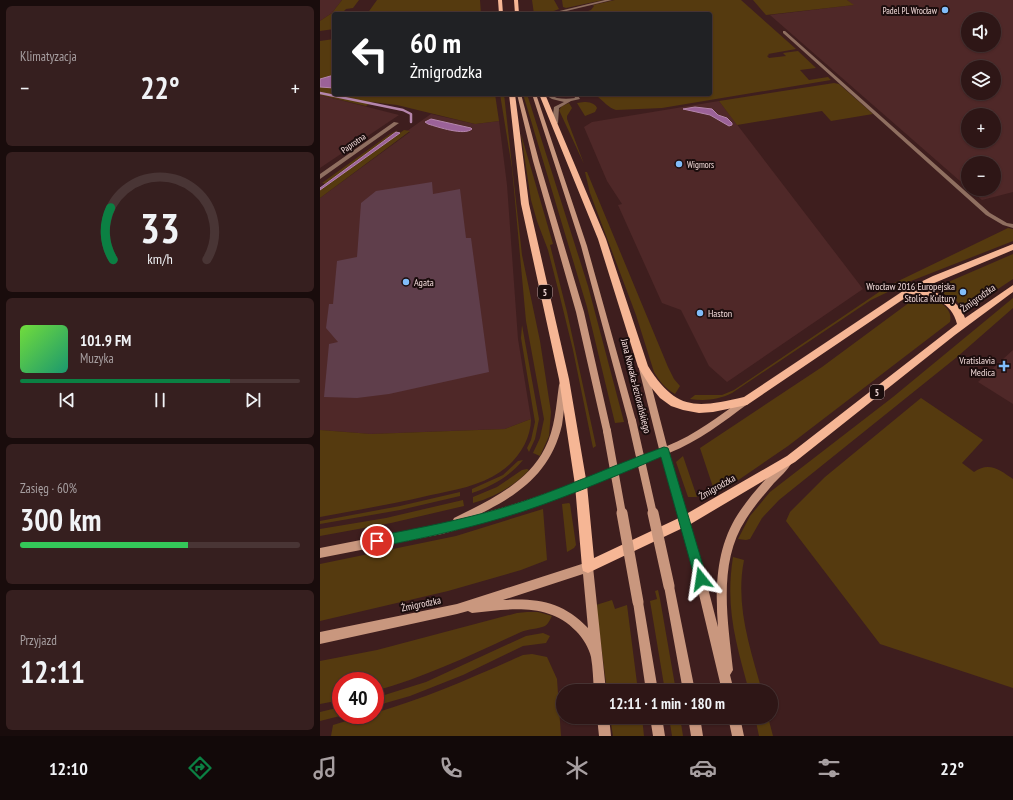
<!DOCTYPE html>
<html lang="pl">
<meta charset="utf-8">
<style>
:root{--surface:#2e1616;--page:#361f1f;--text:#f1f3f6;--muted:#a79fa1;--line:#493535;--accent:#0b8043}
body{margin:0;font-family:"PT Sans Narrow",sans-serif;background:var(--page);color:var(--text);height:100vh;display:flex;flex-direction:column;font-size:15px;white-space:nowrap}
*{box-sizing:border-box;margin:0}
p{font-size:13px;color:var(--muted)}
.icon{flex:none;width:22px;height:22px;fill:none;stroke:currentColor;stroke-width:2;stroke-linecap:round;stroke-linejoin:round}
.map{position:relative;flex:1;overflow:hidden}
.panel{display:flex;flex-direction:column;gap:6px;padding:6px;background:#190c0c;width:320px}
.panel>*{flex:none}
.hud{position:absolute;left:12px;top:12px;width:380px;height:84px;border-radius:4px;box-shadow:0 1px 3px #0004,0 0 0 1px var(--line);background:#202124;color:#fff;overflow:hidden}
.controls{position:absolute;left:641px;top:12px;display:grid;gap:8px}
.controls a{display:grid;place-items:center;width:40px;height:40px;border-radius:50%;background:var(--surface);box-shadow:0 1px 3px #0004,0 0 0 1px var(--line);font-size:20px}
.speed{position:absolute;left:12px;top:672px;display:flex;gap:8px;font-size:20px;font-weight:700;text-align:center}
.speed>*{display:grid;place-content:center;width:52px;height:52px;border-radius:50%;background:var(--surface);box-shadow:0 1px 3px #0004,0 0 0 1px var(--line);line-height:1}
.speed .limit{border:6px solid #d22;background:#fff;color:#111}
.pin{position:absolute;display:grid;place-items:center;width:34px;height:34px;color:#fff;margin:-17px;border:2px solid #fff;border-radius:50%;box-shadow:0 1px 4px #0007}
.me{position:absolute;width:44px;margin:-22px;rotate:345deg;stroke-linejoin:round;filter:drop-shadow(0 0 3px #0008)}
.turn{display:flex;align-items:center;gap:14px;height:84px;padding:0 12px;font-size:18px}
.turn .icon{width:52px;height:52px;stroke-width:2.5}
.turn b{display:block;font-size:28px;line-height:34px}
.big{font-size:30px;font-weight:600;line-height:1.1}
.panel .tile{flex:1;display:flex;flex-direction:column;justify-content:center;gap:6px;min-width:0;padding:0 14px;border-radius:6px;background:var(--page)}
.panel .dial{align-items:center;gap:0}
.dial svg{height:104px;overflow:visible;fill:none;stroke:var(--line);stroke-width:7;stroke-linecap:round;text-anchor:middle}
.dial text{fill:var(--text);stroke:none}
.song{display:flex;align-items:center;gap:12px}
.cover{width:48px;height:48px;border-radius:6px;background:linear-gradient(135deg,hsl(100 70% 55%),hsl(160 70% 35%))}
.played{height:4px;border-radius:2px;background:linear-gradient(90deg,var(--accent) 75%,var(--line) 75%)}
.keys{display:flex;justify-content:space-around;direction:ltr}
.heat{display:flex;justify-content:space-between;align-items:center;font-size:22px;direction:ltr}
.charge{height:6px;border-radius:3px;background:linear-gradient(90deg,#34c759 60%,var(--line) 0)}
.trip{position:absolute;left:236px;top:684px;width:222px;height:40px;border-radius:20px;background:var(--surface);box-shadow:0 1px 3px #0004,0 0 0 1px var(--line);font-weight:600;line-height:40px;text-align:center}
.dock{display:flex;height:64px;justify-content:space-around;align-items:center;background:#120909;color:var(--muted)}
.dock .icon{width:28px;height:28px}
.dock .active{color:var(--accent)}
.dock b{font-size:18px;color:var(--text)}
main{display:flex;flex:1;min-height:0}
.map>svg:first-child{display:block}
</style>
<main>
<section class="panel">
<div class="tile"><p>Klimatyzacja</p>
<div class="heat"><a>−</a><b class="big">22°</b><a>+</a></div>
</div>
<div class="tile dial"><svg viewBox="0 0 100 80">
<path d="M14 69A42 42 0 1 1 86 69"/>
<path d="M14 69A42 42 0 0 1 12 29" stroke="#0b8043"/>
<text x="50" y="56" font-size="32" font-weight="700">33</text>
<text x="50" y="72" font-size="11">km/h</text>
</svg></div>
<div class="tile">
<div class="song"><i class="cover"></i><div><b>101.9 FM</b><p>Muzyka</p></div></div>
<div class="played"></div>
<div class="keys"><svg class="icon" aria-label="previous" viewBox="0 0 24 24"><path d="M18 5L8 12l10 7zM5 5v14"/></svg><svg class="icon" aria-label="pause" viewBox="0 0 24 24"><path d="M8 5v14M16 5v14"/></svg><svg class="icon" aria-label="next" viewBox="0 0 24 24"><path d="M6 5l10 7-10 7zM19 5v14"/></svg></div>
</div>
<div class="tile"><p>Zasięg · 60%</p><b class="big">300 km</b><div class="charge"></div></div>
<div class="tile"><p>Przyjazd</p><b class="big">12:11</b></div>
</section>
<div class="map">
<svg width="693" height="736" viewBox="0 0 693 736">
<rect width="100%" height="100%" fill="#3e1e1e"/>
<path fill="#4f2828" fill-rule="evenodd" d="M0 0H22L12 13 0 21Z
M527 0H693V192L662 200 649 189H674V163H648V188L450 15 533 5ZM648 19H674V45H648ZM648 67H674V93H648ZM648 115H674V141H648Z
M0 95 79 115 0 168Z
M399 101 543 289 407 382 389 366 361 310 342 303 298 205 302 204 287 181 264 127 272 122Z
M111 114 155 124 179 121 187 185 198 339 211 419 185 429 51 434 0 430V198L90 132 87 131Z
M693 350V404L658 382Z"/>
<path fill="#553a0f" d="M22 0H39L33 8 26 9 21 14H14V29L0 31V21L12 13Z
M57 0H160L161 14H47Z
M212 0H234L239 9 226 14H214Z
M242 0H283L246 8 243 7Z
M295 0H421L476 49 448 54 449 55 447 56 449 58 466 56 463 53 478 51 496 68 480 70 489 80 508 77 511 80 342 108 296 110C289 108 283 101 277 96L283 94H390V14H259L271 10 274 6 273 5Z
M433 0H527L534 5 446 15Z
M14 39V75L0 79V41Z
M514 83 519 84 553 114 511 121 502 111 417 125 399 101Z
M0 87 14 88V94H175L179 121 155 124 77 105 52 102 46 106 0 95Z
M180 94H184L202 255 220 341 231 412 229 436 220 456 213 453 220 438 224 419 206 321 192 168Z
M203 94H207L268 286 304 422 295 423 267 307Z
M264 102C269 102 275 103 277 108L275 112 265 116 257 103Z
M249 103 252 108 247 116V119L264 164 239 110 242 106Z
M78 130 6 184 2 183 70 134Z
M84 130 90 131 0 198V190Z
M201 134 233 244 230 245 247 312 276 446 273 448 253 350 239 293 228 250 217 221 211 200Z
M265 172H267L348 367 354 379 360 386 355 394C345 388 340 382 334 372L316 315 270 193Z
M688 228 693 229V241L591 281 551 300 412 393C398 400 385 401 370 399L375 395H402L414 390 568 286Z
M693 254V279L645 311 635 299 612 289Z
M601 298C614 298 634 306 630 322L468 446 414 483 395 493 380 448 502 367 590 302Z
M693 298V308L637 357 459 500 442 518 430 539 426 540 418 539 430 516 450 492 573 397Z
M202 325 219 419 215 439 209 452 207 448 211 440 215 422 201 338Z
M601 398 663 440 642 463 654 472C669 461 680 470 693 479V688L560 644 466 521 470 512 505 477Z
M211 419C211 440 197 461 180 472 160 486 134 490 111 495 74 504 37 510 0 517V430L51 434 185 429Z
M363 456 377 497H368L356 462Z
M203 460C190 476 172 486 152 493V489L183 475 198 461Z
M207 469 209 470C194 486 175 497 153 503V497L177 487 202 470Z
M140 492V496L80 510 0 524V521L80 506Z
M143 500 144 506 71 523 0 536V529L66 518Z
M249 503 250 504 256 545 254 548 247 552 242 504Z
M223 509 227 560 201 570 128 591 0 621V564L136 536Z
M413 557 424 560C415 605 430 648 442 691H429C416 643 405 608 413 557Z
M338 590 340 599 356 691H345L330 601 337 599 335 591Z
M292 600 295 609 307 605 318 691H287L276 605Z
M207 612H218L232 616C230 620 228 624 225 626 218 629 208 629 201 632 153 654 106 677 55 691V681H21V700L0 704V661L57 650 197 613Z
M223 633 230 636 226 643 203 646 143 675 90 696 55 706V698L106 682 206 636Z
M212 654 227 657 237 679 241 736H11L13 725 46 715H55V713C106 698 154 677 203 655Z
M21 707V715H24L0 721V712Z
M290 717H322L324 736H293Z
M349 717H360L363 736H352Z
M435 717H448L453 736H439Z"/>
<path fill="#9b6298" stroke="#b586ac" d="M14 75V88L0 87V79Z
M375 107 392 109 398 115 407 118 412 123V125L409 126 390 115 363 109Z
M111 119 151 128 152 129C144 136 118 127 108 124L105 122Z
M76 132 80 133 0 190V188Z"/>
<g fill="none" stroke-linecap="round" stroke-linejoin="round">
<path stroke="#b586ac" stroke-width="2.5" d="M0 93 83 110 91 114V122"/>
</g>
<path fill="#5f3e4b" d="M112 182 113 194 140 189 146 238H151L169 372 69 394 37 398 4 397 9 344 18 342 6 328 9 304H13L17 261 37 257 41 203 56 191Z"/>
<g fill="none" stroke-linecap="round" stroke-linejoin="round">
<path fill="#8f6f60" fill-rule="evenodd" d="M285 0H292L234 14H227Z
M463 31H465L670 213 687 223 693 224V228L683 225 666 215 463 33Z
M224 94C229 94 232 96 237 98 243 99 249 99 255 98L253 94H257L260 99 251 101 239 108 238 123 235 125 232 123 234 107 244 102 232 99Z
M74 122 79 123 0 179V174Z"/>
<path fill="#c9977e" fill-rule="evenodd" d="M197 94H201L219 161 264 312 291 431 290 434 287 435 284 434 283 431 256 312 213 161Z
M212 94H216L267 246 316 421 315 424 312 425 309 424 308 421 261 246Z
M323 366 326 367 327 369 347 446C375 435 399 416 423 399H429L430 401 429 403C403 422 379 441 349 453L382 565 398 627C395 588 396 548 418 514 431 494 448 477 464 459L467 458 470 459 472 462C468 470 460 477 454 483 444 495 434 506 426 519 397 563 408 621 413 670L410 675 414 691H402L372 565 341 456 264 488 182 517 122 534 0 558V548L132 522 134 518C168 501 207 484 225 448 235 429 236 406 239 385L240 383H246L247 385C245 398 244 412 242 425 231 472 200 494 160 514 221 498 280 473 339 449L319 369 320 367Z
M268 562 272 563 273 567 286 691H274C273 680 273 668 271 657 269 648 263 638 256 631 228 602 189 609 152 613L148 611 137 614 0 644V632L137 604ZM263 574 268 628C243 602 218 598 183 600Z
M349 581 353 582 354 586 375 691H363L344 586 345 582Z
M318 597 322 598 323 602 338 691H326L313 602 314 598Z
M277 717H289L291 736H279Z
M330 717H342L345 736H333Z
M368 717H380L383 736H371Z
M408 717H420L424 736H412Z"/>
<path fill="#f6b695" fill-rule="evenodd" d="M178 0H182L183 14H179Z
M194 0H198L199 14H195Z
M189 94H195L209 204 249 379 267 485 274 558 361 517 467 456 637 324C632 302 612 296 591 294L427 405 393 412 379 413 363 410 351 406 340 398 330 386 318 367 278 239 219 94H225L286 239 328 366C356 411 376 408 424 397L586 289 613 276 693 244V250L600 289C619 292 639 299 645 318L693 285V292L635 335 475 462 369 525 268 573 263 571 262 567 255 485 239 379 201 204Z"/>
<path stroke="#c9977e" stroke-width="8" d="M312 421 333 514
M287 431 302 514"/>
<path stroke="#c9977e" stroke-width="11" d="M302 513 318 602
M333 513 349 586"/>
</g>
<path fill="#0b8043" stroke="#07532c" d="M344 447 348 448 349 451 387 579 385 583 381 585 376 583 375 579 341 457C288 479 236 502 182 518 141 530 99 539 57 547L53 545 51 541 53 538 57 536C99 528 141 520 182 508 237 492 290 466 344 447Z"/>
<g fill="#81bdfa" stroke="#1b0d0d" stroke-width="1.5">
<circle cx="625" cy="10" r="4"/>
<circle cx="359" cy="164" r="4"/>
<circle cx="86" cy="282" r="4"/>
<circle cx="643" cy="292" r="4"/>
<circle cx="380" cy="313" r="4"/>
<path d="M682 360h4v4h4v4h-4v4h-4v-4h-4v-4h4z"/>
</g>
<g text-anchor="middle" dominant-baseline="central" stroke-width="4" stroke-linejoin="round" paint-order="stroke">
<g font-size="9" fill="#f2dbda" stroke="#1b0d0d" text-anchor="end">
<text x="617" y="10">Padel PL Wrocław</text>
<text x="367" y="164" text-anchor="start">Wigmors</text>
</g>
<g font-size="9" fill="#f2dbda" stroke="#1b0d0d">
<text transform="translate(33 143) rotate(-35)">Paprotna</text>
</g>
<g fill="#1b0d0d" stroke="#b29d9c" stroke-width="1">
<rect x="218" y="285" width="14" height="14" rx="3"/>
<rect x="550" y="385" width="14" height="14" rx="3"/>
</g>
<g font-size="9" font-weight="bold" fill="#f2dbda">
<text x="225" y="292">5</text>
<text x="557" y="392">5</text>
</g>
<g font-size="10" fill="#f2dbda" stroke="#1b0d0d" text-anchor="start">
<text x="94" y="282">Agata</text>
<text x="635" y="286" text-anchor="end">Wrocław 2016 Europejska<tspan x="635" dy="12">Stolica Kultury</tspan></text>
<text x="388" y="313">Haston</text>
<text x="675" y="360" text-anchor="end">Vratislavia<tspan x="675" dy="12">Medica</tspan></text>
</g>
<g font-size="10" fill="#f2dbda" stroke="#1b0d0d">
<text transform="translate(658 298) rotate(-36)">Żmigrodzka</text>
<text transform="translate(316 386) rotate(76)">Jana Nowaka-Jeziorańskiego</text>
<text transform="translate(397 487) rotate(-30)">Żmigrodzka</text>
<text transform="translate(101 604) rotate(-12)">Żmigrodzka</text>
</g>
</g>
</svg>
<div class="controls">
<a><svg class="icon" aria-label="sound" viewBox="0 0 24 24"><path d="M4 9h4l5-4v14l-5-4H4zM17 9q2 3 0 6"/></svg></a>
<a><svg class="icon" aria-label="layers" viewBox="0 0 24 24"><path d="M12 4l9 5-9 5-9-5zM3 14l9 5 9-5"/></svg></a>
<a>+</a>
<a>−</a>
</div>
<div class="speed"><div class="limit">40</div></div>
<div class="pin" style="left:57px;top:541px;background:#d93025"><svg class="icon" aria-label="arrive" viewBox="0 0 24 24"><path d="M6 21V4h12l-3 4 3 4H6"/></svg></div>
<svg class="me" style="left:381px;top:579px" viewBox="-20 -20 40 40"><path d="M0-17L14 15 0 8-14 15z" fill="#0b8043" stroke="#fff" stroke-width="4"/></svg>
<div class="trip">12:11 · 1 min · 180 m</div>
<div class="hud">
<div class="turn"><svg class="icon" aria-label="left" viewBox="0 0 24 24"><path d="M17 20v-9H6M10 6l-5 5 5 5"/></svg><div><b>60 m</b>Żmigrodzka</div></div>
</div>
</div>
</main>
<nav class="dock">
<b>12:10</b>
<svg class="icon active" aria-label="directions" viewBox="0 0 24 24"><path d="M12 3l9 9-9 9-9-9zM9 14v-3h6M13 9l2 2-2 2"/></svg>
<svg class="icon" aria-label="music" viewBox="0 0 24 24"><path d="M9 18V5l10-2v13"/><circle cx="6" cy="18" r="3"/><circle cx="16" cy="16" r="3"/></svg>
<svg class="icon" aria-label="phone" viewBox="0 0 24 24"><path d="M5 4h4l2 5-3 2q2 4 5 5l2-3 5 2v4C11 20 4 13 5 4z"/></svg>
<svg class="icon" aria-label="climate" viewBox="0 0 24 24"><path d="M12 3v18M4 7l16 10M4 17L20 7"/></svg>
<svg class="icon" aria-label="car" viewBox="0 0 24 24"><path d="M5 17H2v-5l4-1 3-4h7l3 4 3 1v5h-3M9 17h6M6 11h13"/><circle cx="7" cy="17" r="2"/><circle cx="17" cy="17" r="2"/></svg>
<svg class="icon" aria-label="filters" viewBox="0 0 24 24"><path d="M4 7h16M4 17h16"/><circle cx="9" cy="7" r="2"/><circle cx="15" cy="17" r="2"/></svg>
<b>22°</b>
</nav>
